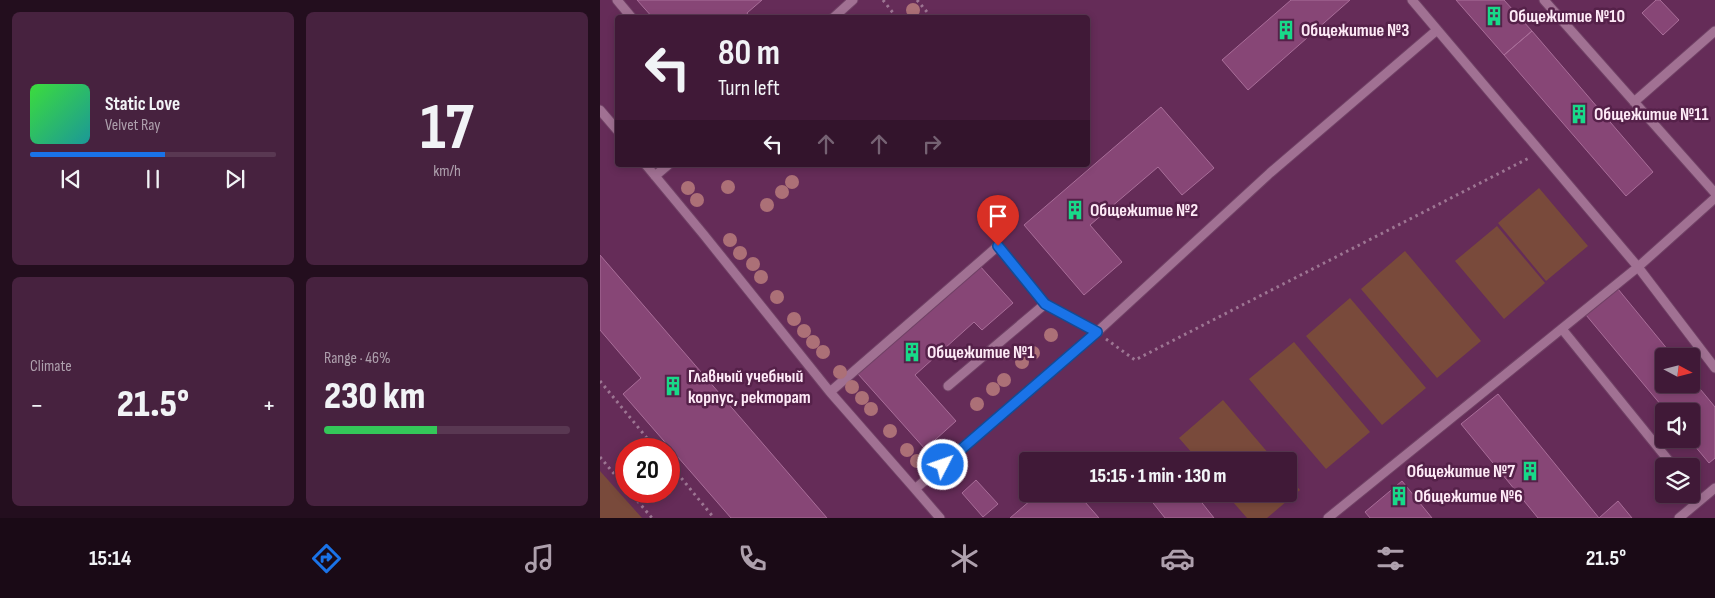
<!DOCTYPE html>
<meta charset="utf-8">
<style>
:root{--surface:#401937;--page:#47223f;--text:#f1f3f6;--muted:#aea0ad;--line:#593852;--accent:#1a73e8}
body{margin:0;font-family:"Sofia Sans Condensed",sans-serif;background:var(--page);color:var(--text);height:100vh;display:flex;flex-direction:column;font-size:19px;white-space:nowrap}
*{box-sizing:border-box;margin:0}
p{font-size:16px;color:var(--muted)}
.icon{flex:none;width:28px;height:28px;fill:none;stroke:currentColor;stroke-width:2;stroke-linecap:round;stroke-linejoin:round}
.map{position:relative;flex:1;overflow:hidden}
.side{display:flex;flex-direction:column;gap:12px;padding:12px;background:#230e1e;width:600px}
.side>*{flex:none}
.guide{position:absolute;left:15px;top:15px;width:475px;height:152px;border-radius:5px;box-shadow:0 2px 8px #0003,0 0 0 1px var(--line);background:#401937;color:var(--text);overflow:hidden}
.needle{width:32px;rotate:97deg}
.tools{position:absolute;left:1055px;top:348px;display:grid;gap:10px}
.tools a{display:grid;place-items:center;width:45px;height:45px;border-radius:5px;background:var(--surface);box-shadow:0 2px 8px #0003,0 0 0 1px var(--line);font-size:25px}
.speed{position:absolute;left:15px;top:438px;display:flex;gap:10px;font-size:25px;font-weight:700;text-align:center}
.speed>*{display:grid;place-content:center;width:65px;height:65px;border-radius:50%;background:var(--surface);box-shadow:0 2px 8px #0003,0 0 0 1px var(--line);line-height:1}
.speed .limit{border:8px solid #d22;background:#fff;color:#111}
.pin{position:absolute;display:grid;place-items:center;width:42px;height:42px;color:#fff;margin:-51px -21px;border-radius:50% 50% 50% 0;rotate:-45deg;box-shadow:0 0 5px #0007}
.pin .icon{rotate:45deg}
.me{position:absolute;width:55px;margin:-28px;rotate:49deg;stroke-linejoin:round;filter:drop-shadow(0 0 4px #0008)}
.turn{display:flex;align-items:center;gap:18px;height:105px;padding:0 20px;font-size:22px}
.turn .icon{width:65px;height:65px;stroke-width:2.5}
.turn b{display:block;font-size:35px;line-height:42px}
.lanes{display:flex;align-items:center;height:48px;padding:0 20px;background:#0003;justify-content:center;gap:25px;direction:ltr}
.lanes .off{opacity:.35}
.big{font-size:38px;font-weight:800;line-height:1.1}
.side .tile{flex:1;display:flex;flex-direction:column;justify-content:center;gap:8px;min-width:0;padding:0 18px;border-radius:8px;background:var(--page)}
.side .dial{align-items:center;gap:0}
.dial b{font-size:65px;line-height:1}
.song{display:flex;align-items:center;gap:15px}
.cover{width:60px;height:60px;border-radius:8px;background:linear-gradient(135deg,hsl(120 70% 55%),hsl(180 70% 35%))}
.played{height:5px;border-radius:2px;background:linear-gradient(90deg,var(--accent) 55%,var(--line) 55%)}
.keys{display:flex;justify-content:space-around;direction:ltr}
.heat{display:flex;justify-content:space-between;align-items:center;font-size:28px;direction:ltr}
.charge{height:8px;border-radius:4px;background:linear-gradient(90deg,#34c759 46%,var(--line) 0)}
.side .tiles{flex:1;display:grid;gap:12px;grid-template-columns:repeat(2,1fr)}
.trip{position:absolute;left:419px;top:452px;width:278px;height:50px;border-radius:5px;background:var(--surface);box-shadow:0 2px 8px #0003,0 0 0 1px var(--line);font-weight:800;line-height:50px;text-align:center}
.menu{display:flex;height:80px;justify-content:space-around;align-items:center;background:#1a0a16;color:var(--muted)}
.menu .icon{width:35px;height:35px}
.menu .selected{color:var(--accent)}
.menu b{font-size:22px;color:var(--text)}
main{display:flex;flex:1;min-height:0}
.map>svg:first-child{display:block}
</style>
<main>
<section class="side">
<div class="tiles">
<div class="tile">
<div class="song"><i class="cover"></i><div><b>Static Love</b><p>Velvet Ray</p></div></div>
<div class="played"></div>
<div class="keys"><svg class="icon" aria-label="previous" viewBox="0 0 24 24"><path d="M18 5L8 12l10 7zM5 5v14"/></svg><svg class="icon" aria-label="pause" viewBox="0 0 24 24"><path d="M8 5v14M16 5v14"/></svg><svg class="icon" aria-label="next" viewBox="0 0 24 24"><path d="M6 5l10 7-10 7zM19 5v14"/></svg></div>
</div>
<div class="tile dial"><b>17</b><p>km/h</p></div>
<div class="tile"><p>Climate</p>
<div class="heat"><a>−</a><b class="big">21.5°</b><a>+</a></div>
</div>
<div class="tile"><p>Range · 46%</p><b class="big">230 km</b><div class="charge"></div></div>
</div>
</section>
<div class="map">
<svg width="1115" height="518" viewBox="0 0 1115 518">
<rect width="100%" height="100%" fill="#552149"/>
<path fill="#652c58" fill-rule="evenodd" d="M0 0H1115V518H0ZM18 18H488V165H18ZM1064 356H1091V384H1064ZM1064 411H1091V439H1064ZM26 449H69V491H26ZM428 461H688V494H428ZM1064 466H1091V494H1064Z"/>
<path fill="#794a3b" d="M939 188 988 246 946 281 898 223Z
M897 226 945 283 904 319 855 261Z
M805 251 881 341 837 378 761 289Z
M750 298 826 388 782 425 706 336Z
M694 342 770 432 726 469 649 379Z
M623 400 675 461H599L579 438Z
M0 471 42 518H0Z
M688 476 700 490 667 518H647L626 494H688Z"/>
<path fill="#874676" stroke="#a96e99" d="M37 0H162L147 13 150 18H53Z
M691 0H750L648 90 622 60Z
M856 0H904L932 31 904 55Z
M1056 0H1060L1079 20 1063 35 1042 13Z
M932 31 1053 172 1026 196 904 55Z
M561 107 614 168 582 195 558 167 490 225 522 262 484 295 424 225Z
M0 255 227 518H131L23 394 41 378 0 330Z
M379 265 413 303 382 330 374 322 315 375 356 421 325 449 258 374Z
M1018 289 1073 356H1064V384H1091V378L1115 407V458L1109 463 1089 439H1091V411H1066L986 315Z
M898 394 999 518H938L861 424Z
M562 453 569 461H552Z
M376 480 398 504 383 517 362 493Z
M802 481 832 518H770L765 512Z
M438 494H478L499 518H410Z
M546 494H595L614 518H565Z
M1018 501 1032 518H999Z"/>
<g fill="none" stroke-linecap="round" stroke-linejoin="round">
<defs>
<path id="service" d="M17 0 32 18
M812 0 1038 267 1115 368
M944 0 1115 193
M233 18 253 0
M1034 102 1115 31
M0 110 18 131
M46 165 104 235 230 392 315 489 497 332 670 173 837 30
M55 176 68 165
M962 329 1073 466
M348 386 445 304
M230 392 398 246 445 304 497 332
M315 489 340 518
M1091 489 1100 500
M728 518 1038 267 1115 198
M1079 518 1115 488"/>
</defs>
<use href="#service" stroke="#704165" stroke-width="11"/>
<path stroke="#9d7693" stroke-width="3" stroke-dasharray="2.5 4" stroke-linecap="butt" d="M283 0 297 18
M317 0 332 18
M506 339 535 360 929 158
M0 381 56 449
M0 457 26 488
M69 463 114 518
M29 491 52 518"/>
<use href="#service" stroke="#a17193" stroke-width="9"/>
</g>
<g fill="#ac7077">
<circle cx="313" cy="10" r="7"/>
<circle cx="192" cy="182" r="7"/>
<circle cx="128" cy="187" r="7"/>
<circle cx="88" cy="188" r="7"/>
<circle cx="182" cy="192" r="7"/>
<circle cx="97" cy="200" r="7"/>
<circle cx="167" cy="205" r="7"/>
<circle cx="130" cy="240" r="7"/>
<circle cx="140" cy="253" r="7"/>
<circle cx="153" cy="264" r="7"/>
<circle cx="161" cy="277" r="7"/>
<circle cx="177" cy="297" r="7"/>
<circle cx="194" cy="319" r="7"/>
<circle cx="204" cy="331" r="7"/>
<circle cx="451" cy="335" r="7"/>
<circle cx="213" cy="342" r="7"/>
<circle cx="223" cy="352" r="7"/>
<circle cx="433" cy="353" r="7"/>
<circle cx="422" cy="362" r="7"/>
<circle cx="240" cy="372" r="7"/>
<circle cx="404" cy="380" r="7"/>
<circle cx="252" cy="387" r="7"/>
<circle cx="393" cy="389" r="7"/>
<circle cx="262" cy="398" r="7"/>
<circle cx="377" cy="404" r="7"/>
<circle cx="271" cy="409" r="7"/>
<circle cx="290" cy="431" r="7"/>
<circle cx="307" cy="450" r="7"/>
<circle cx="317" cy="461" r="7"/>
</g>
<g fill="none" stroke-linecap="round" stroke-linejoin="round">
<defs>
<path id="route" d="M343 465 497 332 445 304 398 246"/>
</defs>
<use href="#route" stroke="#114b97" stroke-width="12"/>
<use href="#route" stroke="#1a73e8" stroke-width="9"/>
</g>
<defs>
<symbol id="building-bare" viewBox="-9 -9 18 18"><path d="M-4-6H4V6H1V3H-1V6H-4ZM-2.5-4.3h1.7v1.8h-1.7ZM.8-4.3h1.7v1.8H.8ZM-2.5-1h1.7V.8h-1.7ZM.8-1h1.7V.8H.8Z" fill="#18d989" stroke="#552149" stroke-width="2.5" paint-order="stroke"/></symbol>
</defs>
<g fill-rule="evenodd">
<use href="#building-bare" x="880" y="2" width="28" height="28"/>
<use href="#building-bare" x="672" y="16" width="28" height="28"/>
<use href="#building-bare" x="965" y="100" width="28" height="28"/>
<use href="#building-bare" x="461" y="196" width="28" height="28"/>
<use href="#building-bare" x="298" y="338" width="28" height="28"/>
<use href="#building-bare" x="59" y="372" width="28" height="28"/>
<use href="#building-bare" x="916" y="457" width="28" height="28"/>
<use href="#building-bare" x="785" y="482" width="28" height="28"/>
</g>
<g text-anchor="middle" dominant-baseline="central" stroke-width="5" stroke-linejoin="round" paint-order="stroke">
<g font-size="18" font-weight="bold" fill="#fde9f6" stroke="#552149" text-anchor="start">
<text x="909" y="16">Общежитие №10</text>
<text x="701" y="30">Общежитие №3</text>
<text x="994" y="114">Общежитие №11</text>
<text x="490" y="210">Общежитие №2</text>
<text x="327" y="352">Общежитие №1</text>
<text x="88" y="376">Главный учебный<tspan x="88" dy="21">корпус, ректорат</tspan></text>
<text x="915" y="471" text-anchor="end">Общежитие №7</text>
<text x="814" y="496">Общежитие №6</text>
</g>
</g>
</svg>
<div class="tools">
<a><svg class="needle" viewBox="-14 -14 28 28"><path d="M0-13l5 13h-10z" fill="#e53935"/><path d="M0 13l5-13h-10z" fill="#aea0ad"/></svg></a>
<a><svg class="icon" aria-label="sound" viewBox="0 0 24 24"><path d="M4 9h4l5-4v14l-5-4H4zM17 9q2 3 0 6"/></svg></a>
<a><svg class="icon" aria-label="layers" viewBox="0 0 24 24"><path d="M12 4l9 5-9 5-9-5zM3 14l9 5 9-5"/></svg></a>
</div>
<div class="speed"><div class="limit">20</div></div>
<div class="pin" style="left:398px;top:246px;background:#d93025"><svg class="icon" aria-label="arrive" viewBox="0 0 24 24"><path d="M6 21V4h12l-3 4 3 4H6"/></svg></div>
<svg class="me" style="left:343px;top:465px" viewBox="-20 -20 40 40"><circle r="17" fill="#1a73e8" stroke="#fff" stroke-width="3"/><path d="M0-11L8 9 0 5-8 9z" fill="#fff"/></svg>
<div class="trip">15:15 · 1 min · 130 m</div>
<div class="guide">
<div class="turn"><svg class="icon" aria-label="left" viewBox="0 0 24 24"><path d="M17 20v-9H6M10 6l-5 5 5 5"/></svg><div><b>80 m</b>Turn left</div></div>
<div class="lanes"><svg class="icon" aria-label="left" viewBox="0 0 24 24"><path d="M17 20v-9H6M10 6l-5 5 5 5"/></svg><svg class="icon off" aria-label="ahead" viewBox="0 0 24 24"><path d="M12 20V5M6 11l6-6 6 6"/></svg><svg class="icon off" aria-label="ahead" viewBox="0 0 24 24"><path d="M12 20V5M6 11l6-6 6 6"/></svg><svg class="icon off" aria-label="right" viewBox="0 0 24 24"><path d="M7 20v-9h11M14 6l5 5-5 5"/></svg></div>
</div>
</div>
</main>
<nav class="menu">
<b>15:14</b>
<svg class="icon selected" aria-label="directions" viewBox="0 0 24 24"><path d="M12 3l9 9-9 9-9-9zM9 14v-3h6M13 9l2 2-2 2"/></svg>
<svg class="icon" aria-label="music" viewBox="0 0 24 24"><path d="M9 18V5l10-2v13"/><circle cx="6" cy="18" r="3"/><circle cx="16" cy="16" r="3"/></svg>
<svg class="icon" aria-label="phone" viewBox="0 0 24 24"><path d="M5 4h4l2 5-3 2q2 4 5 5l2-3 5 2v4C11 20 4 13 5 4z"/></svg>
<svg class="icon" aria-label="climate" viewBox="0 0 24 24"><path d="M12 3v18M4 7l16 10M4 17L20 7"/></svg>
<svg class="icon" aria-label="car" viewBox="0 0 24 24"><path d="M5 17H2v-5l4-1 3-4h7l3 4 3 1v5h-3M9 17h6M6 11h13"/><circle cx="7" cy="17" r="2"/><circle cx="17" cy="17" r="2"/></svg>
<svg class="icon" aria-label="filters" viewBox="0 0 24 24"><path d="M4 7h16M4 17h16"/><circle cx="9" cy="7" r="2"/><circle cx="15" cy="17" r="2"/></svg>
<b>21.5°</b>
</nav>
